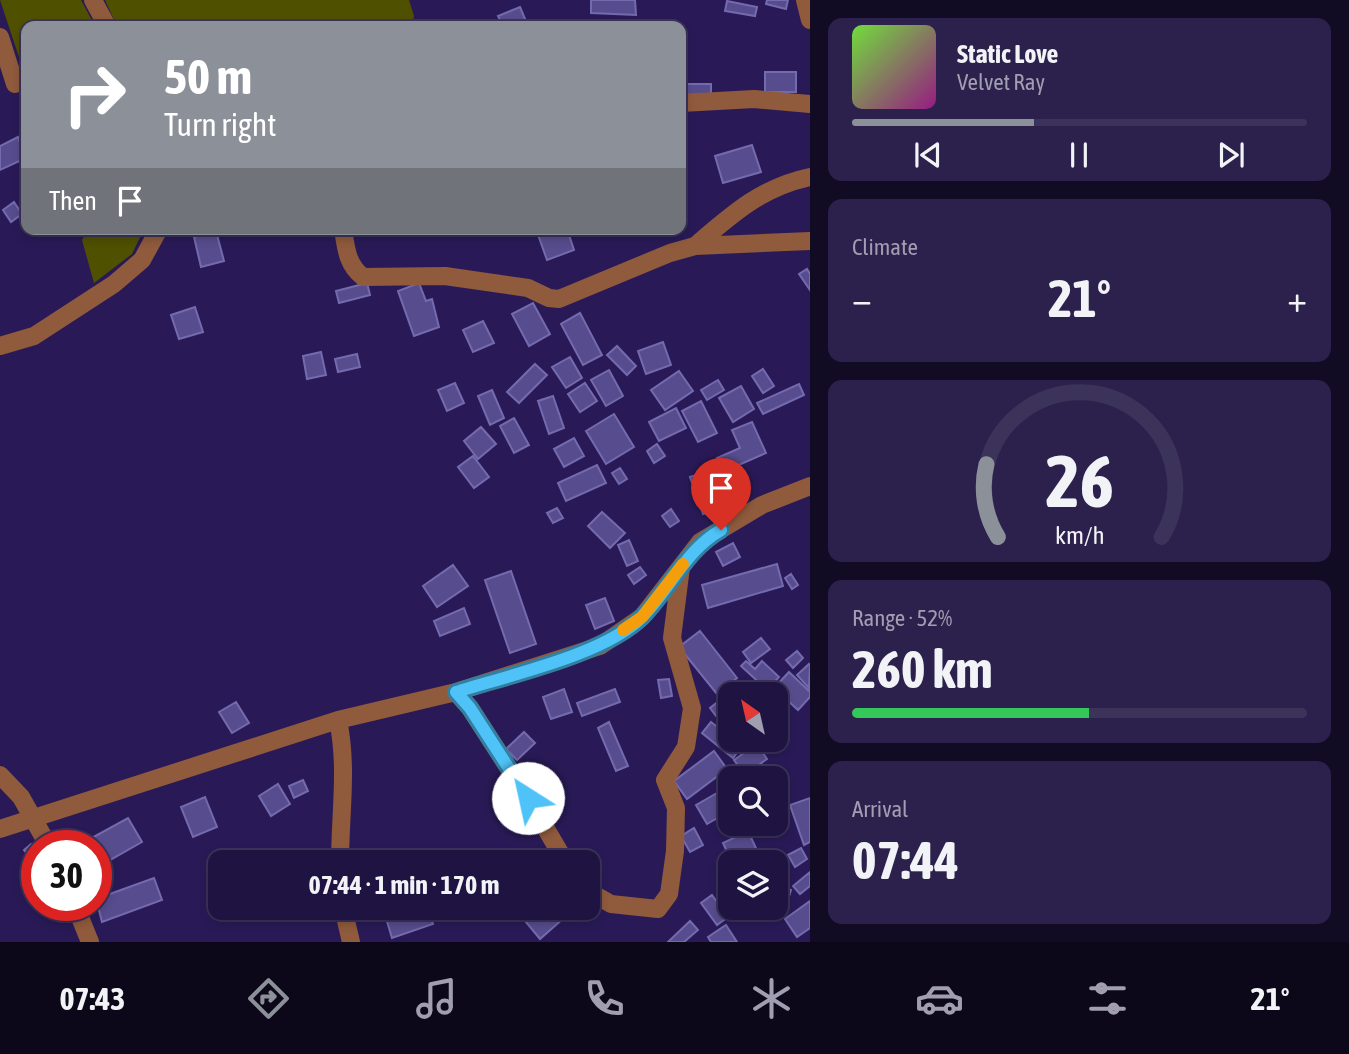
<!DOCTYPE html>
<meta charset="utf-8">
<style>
:root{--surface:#1f1441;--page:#2c214c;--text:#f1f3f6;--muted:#a19eb1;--line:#3c335a;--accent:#8c9099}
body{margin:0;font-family:"Asap Condensed",sans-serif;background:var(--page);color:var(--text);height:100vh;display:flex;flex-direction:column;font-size:26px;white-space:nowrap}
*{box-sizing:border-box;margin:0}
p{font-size:23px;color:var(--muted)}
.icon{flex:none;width:38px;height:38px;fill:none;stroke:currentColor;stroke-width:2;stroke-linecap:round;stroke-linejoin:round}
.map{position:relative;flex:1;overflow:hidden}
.sheet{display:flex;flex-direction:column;gap:18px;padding:18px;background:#110b24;width:539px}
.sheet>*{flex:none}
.hud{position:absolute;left:21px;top:21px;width:665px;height:214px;border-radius:14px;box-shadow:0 4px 10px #0003,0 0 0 2px var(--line);background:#8c9099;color:#fff;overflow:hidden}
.needle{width:46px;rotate:326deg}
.controls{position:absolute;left:718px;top:682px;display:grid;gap:14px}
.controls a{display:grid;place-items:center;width:70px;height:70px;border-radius:14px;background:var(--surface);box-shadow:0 4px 10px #0003,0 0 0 2px var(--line);font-size:35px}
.speed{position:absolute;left:21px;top:830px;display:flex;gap:14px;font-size:35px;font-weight:700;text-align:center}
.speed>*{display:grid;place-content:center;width:91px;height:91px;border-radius:50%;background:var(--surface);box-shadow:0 4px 10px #0003,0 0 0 2px var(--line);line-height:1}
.speed .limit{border:10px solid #d22;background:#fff;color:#111}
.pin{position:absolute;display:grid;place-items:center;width:60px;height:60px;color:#fff;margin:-72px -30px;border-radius:50% 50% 50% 0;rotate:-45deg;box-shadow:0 0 7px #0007}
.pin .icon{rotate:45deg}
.me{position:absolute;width:77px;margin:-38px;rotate:325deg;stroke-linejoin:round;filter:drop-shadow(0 0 5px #0008)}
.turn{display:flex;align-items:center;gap:24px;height:147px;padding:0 28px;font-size:32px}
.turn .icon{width:91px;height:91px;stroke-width:2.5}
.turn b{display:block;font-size:49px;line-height:60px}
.then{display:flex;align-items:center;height:66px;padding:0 28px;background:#0003;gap:14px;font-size:26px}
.big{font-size:52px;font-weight:700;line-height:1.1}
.sheet .widget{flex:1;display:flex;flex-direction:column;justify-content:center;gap:10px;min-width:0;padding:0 24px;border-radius:14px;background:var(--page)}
.sheet .dial{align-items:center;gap:0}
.dial svg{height:182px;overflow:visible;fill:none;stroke:var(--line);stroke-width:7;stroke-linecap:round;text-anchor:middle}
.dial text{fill:var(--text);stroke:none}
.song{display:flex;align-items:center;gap:21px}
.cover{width:84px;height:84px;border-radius:10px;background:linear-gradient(135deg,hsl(100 70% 55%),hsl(310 70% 35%))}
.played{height:7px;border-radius:4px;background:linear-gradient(90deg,var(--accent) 40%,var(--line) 40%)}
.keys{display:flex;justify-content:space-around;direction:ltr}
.heat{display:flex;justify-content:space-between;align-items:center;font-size:38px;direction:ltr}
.charge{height:10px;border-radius:5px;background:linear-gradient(90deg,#34c759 52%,var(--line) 0)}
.trip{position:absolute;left:208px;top:850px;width:392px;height:70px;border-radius:14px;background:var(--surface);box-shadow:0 4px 10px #0003,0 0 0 2px var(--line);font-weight:700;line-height:70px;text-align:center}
.tabs{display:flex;height:112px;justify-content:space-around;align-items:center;background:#0c081a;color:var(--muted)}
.tabs .icon{width:49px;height:49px}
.tabs .on{color:var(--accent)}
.tabs b{font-size:32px;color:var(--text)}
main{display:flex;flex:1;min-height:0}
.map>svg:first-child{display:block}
</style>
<main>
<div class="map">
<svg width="810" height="942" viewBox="0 0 810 942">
<rect width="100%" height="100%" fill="#291a57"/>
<path fill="#505001" d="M0 0H81L95 26H26V78Z
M105 0H409L414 16 412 26H117Z
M88 229H144L132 254 94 283 82 240Z"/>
<path fill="#574d8e" stroke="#746aae" stroke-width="2" d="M591 0H635L636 15 591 13Z
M767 0H788L786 9 766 4Z
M727 1 757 7 755 16 725 11Z
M520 7 528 26H503L498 16Z
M765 72H796V92H765Z
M681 84H711V96L681 95Z
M18 137 26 158 0 170V146Z
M752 145 761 172 723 183 715 156Z
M14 202 22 214 11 222 3 210Z
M536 229H567L574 250 547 260Z
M216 231 224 261 201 267 194 237Z
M807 269 810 274V290L799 274Z
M367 283 370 295 339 303 336 291Z
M419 283 426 301 432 299 439 327 414 336 398 291Z
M533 303 550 334 529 346 512 314Z
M195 307 203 332 179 339 171 315Z
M580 313 602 355 583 365 561 324Z
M483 321 494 343 473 352 463 330Z
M663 342 671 365 646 374 638 351Z
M617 346 636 366 627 375 607 355Z
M321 352 326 375 307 379 303 356Z
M357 354 360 367 338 372 335 359Z
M570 357 582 378 566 388 552 367Z
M535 364 547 375 519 403 507 392Z
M763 369 774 386 763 393 752 376Z
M609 370 623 396 606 406 591 380Z
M679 371 693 391 665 410 651 390Z
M718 380 724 390 707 400 701 390Z
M455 383 464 403 447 411 438 390Z
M585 383 597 401 580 412 568 394Z
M799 384 804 395 763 414 757 403Z
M741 386 754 409 733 422 719 398Z
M492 390 504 418 490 425 478 396Z
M553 396 564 428 549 434 538 401Z
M701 401 717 433 698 442 682 411Z
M676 408 686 428 659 441 649 422Z
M614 414 634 447 606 464 586 431Z
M514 418 529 445 514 453 500 426Z
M752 422 766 453 723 472 717 458 740 448 732 430Z
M481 427 496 444 478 459 464 441Z
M574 438 584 456 564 467 554 449Z
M657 444 665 456 654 463 647 451Z
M473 456 489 477 474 488 458 467Z
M597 465 606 483 566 501 558 483Z
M620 468 627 479 619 484 612 473Z
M703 473 716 510 703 514 690 477Z
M557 508 563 518 553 523 547 513Z
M671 509 679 521 670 527 662 516Z
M602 512 625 533 610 548 588 526Z
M629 540 638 561 627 566 618 545Z
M733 543 740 557 723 566 716 552Z
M777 564 783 586 708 608 702 585Z
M453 565 468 586 437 607 423 586Z
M640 567 646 575 634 584 628 575Z
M511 571 536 644 510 653 485 580Z
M791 574 798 585 792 589 785 578Z
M605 598 614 621 595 629 586 605Z
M464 608 470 624 440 636 434 621Z
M700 631 737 678 717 694 679 647Z
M761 638 770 649 751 663 743 652Z
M797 651 803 658 793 668 786 660Z
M746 661 755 669 762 661 779 677 767 690 741 666Z
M809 664 810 665 809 688 797 675Z
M789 672 810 692V697L798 710 774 688Z
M669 679 672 696 661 698 658 680Z
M564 689 572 712 551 719 543 697Z
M615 689 620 702 582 716 577 703Z
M724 697 730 704V726L726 729 710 708Z
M236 702 249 723 232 733 219 712Z
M609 722 628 766 616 771 598 728Z
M711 722 730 737V740L742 746 733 758 702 733Z
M524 732 535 743 517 760 506 749Z
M757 744 767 759 745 775 734 760Z
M714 751 727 769 687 799 674 781Z
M303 780 308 791 294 798 289 786Z
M278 784 290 804 271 816 259 796Z
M717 793 728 812 707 824 696 805Z
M205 797 217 827 193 837 181 807Z
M810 798V842L804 845 790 805Z
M782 803 786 817 775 820V805Z
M128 818 142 842 96 868V845H79Z
M694 828 703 845 690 852 681 836Z
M748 831 761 859 752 863H732L723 843Z
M31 844 37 850 30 857 24 850Z
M801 848 807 859 795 867 788 855Z
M229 853 231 863H220V884L217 885 211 857Z
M810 872V886L800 894 793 886Z
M154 878 162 900 102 922 96 899Z
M775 885 791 890 785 910 775 907Z
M712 895 728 917 717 925 701 903Z
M810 901V928L797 937 785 919Z
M406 908H427L433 924 392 938 385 915Z
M541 908H571L573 910 540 939 525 921Z
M690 921 698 930 684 942H668Z
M726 925 737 942H711L708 937Z"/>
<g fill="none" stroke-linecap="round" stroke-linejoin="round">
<path stroke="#905a3c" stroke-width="18" d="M93 0 107 26
M805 0 810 20
M0 37 15 84
M681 103 754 99 810 104
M343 229C346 248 347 265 363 277L445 276 528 288 549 298 559 299 670 253 695 246 810 241
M695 246C732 214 762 187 810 177
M0 346 34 336 114 284 142 260 159 229
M456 692 470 708 528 798 566 863
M338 720C348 768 340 814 340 863
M0 775 21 797 48 845
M0 829 338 720 456 692 600 646 642 617 700 542 762 505 810 486
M588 891 611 904 658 909 669 894 675 851 676 808 665 780 686 747 692 708 672 638 681 567
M75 905 90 942
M343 908 351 942"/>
</g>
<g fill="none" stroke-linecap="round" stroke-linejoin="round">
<defs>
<path id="route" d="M528 798 470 708 456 692C509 675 605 655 643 616 671 587 686 550 721 530"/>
</defs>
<use href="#route" stroke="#337fa1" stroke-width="18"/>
<use href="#route" stroke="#4fc3f7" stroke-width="12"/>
<path stroke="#f59e0b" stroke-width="12" d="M623 630 642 617 683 564"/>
</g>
</svg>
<div class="controls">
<a><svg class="needle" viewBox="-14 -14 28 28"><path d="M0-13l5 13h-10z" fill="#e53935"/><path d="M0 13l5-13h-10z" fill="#a19eb1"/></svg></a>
<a><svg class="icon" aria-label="search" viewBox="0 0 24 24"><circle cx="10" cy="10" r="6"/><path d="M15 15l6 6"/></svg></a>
<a><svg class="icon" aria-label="layers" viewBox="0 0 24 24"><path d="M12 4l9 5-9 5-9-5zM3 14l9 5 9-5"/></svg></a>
</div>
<div class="speed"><div class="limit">30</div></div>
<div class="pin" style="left:721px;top:530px;background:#d93025"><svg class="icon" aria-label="arrive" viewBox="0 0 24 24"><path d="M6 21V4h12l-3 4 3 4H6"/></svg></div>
<svg class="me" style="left:528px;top:798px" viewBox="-20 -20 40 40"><circle r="19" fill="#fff"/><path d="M0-13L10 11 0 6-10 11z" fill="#4fc3f7"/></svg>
<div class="trip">07:44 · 1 min · 170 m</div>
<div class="hud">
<div class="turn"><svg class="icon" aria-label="right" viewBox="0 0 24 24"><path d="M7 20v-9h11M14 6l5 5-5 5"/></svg><div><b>50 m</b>Turn right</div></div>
<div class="then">Then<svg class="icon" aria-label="arrive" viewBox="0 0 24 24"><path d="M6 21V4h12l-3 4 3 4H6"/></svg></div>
</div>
</div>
<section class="sheet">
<div class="widget">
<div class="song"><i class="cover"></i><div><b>Static Love</b><p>Velvet Ray</p></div></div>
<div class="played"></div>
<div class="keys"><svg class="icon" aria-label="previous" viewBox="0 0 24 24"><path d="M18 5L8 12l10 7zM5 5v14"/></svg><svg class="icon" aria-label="pause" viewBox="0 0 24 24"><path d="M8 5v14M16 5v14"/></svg><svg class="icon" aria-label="next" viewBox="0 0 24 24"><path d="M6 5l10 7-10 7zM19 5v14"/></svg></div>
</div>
<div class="widget"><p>Climate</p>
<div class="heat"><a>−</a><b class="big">21°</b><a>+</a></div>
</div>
<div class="widget dial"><svg viewBox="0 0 100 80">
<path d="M14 69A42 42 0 1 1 86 69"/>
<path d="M14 69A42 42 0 0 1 9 37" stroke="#8c9099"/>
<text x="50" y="56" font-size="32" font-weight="700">26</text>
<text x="50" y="72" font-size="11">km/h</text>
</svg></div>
<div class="widget"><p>Range · 52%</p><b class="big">260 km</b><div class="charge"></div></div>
<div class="widget"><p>Arrival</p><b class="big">07:44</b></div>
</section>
</main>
<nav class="tabs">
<b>07:43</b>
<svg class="icon on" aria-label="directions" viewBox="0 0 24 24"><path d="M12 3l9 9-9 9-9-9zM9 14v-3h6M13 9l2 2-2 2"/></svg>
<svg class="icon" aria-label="music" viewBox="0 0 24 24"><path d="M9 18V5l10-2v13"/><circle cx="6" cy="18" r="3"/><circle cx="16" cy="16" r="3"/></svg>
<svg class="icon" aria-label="phone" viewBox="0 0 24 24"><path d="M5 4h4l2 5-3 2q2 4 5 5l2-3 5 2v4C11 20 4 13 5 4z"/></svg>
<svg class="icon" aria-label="climate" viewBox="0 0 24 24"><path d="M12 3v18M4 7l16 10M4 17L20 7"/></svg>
<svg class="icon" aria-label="car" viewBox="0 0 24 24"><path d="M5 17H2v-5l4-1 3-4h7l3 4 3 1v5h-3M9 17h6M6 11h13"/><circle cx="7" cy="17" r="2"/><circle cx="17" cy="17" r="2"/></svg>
<svg class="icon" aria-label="filters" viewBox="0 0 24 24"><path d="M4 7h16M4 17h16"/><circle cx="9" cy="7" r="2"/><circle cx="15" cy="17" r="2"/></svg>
<b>21°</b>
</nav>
